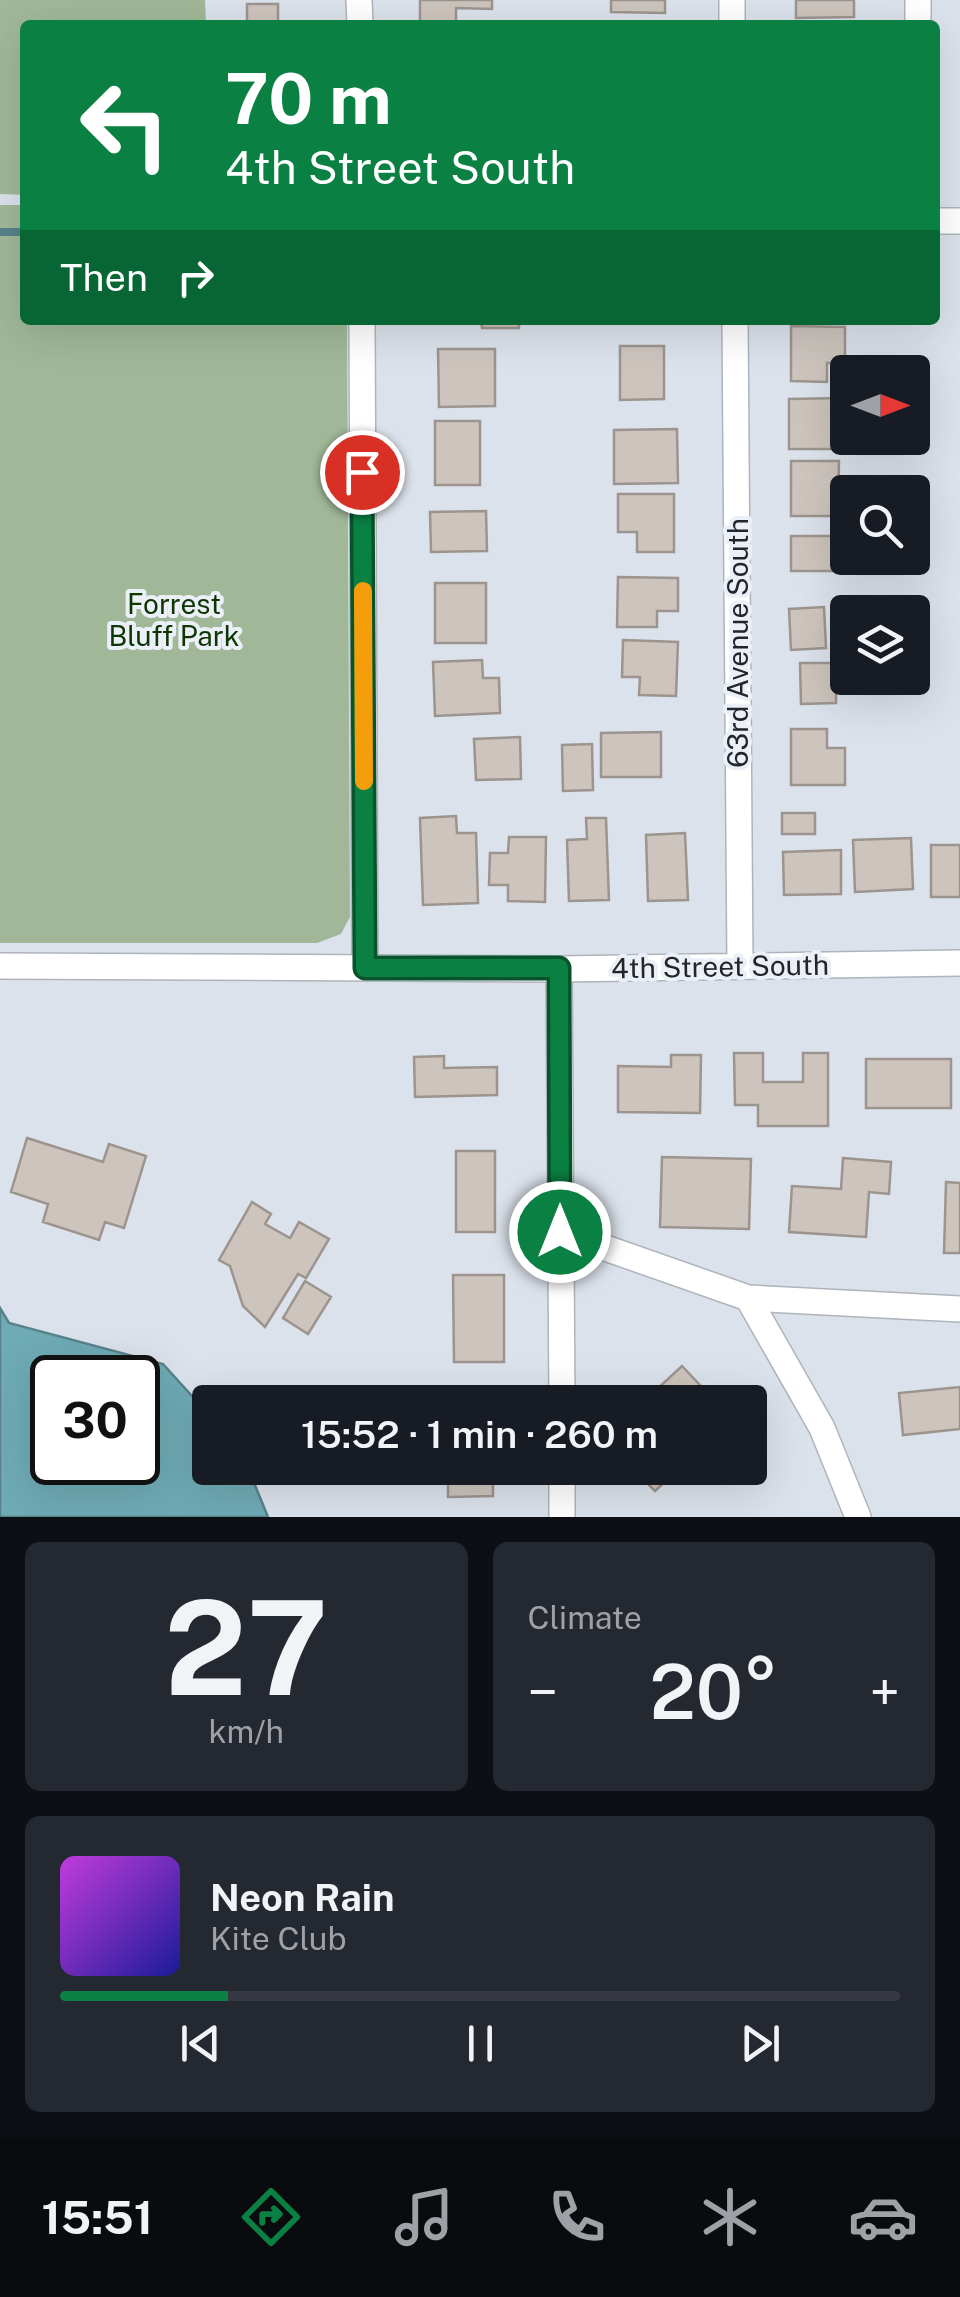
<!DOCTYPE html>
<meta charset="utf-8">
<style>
:root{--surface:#171b24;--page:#242831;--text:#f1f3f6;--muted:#9ea1a6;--line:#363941;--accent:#0b8043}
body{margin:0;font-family:"Public Sans",sans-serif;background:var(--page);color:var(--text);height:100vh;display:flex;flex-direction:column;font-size:38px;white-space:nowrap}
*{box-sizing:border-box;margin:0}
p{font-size:32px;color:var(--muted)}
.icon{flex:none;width:55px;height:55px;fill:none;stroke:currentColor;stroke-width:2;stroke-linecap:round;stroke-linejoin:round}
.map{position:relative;height:1517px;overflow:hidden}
.side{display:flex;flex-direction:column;gap:25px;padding:25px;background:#0d0f14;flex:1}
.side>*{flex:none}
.guide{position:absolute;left:20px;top:20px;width:920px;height:305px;border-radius:10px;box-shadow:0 10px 40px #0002;background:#0b8043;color:#fff;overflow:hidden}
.needle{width:65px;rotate:90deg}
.controls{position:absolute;left:830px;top:355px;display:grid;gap:20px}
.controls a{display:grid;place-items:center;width:100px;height:100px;border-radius:10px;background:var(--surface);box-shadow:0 10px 40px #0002;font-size:50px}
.speed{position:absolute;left:30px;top:1355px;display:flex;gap:20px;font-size:50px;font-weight:700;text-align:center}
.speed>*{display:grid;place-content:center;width:130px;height:130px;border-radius:50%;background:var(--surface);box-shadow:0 10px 40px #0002;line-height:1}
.speed .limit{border:5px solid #111;border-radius:15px;background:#fff;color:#111}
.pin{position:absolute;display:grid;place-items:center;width:85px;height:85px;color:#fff;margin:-42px;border:5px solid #fff;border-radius:50%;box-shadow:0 2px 10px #0007}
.me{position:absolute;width:110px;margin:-55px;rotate:0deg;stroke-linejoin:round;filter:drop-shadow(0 0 8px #0008)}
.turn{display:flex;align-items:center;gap:35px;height:210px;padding:0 40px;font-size:45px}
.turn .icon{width:130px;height:130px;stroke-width:2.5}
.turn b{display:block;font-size:70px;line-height:85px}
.then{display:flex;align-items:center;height:95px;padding:0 40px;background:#0003;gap:20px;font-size:38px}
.big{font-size:75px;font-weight:600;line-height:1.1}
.side .card{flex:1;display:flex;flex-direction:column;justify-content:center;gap:15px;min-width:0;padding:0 35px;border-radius:15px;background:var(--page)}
.side .dial{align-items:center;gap:0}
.dial b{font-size:130px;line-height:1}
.song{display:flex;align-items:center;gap:30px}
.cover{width:120px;height:120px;border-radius:15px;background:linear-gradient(135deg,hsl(290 70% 55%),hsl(240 70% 35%))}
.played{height:10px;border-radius:5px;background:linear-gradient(90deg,var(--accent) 20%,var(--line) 20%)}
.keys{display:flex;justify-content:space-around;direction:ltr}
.heat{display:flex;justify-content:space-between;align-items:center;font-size:55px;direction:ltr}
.side .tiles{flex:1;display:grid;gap:25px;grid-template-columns:1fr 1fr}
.card:last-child{grid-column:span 2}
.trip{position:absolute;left:192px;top:1385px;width:575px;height:100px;border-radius:10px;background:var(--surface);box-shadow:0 10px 40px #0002;font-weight:600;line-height:100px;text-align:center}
.dock{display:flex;height:160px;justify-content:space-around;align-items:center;background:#090b0e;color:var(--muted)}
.dock .icon{width:70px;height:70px}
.dock .active{color:var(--accent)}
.dock b{font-size:45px;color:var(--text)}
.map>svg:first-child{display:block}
</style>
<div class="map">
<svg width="960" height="1517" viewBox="0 0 960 1517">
<rect width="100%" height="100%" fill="#dce2eb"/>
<path fill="#a0b898" d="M0 0H205L206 25H25V195L0 194Z
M0 205H25V320H347L350 917 341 934 317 943H0Z"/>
<path fill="#6fabb5" stroke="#58838b" stroke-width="2.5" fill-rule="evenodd" d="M0 1308 9 1323 163 1364 210 1416V1468H248L268 1517H0ZM52 1378H138V1462H52Z"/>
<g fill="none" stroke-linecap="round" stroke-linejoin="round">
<path stroke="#58838b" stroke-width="8" d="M0 232H25"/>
</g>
<path fill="#ccc4bd" stroke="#9c948e" stroke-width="2.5" d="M420 0H492V9L456 8V25H420Z
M611 0H665V13L611 12Z
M796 0H854V17L796 18Z
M247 4H278V22L294 25H247Z
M481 320H519V328H482Z
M791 326 845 327V363H827V382L791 381Z
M620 346H664V399L620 400Z
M438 349H495V406L439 407Z
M845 398 848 438H864V449H789V399Z
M435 421H480V485H435Z
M677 429 678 483 614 484V430Z
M791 461H839L838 516H791Z
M618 494H674V552H637V532H618Z
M486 511 487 551 431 552 430 512Z
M791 536H838V571H791Z
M618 577 678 578V611H657V627H617Z
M435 583H486V643H435Z
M824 607 826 648 791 650 789 609Z
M623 640 678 642 676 696 639 695 640 677H622Z
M482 660 483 678H499L500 713 435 716 433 662Z
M800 663H836V703L801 704Z
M791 729H827V748H845V785H791Z
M661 732V777H601V733Z
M520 737 521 779 476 780 474 739Z
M592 744 593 790 563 791 562 745Z
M782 813H815V834H782Z
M456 816 457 833H476L478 903 423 905 420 818Z
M586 818H606L609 900 569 901 567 840 587 839Z
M685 833 688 900 648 901 646 835Z
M509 837H546L545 902 508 901V885H489L490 853H508Z
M911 838 913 889 855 892 853 840Z
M931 845H960V897H931Z
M841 850V894L784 895 783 852Z
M734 1053H763V1082H803V1053H828V1126H758V1105H735Z
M671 1055H701L700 1113 618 1112V1066L671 1067Z
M444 1056V1068L497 1067V1095L415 1097 414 1057Z
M866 1059H951V1108H866Z
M27 1138 103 1162 109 1144 146 1156 124 1228 105 1222 99 1240 43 1222 48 1204 11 1192Z
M456 1151H495V1232H456Z
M662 1157 751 1159 749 1229 660 1227Z
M843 1158 891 1162 889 1194 869 1192 866 1237 789 1232 792 1186 841 1189Z
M946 1182 960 1183V1253H944Z
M252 1202 271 1214 265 1224 290 1238 299 1222 329 1239 306 1278 298 1274 265 1327 243 1306 230 1266 219 1260Z
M453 1275H504V1362H454Z
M305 1281 331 1297 308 1334 283 1318Z
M682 1366 716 1402H643Z
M960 1387V1429L903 1435 899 1393Z
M434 1394 472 1395V1402H434Z
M448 1468H493V1496L448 1497Z
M654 1468H680L655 1491 642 1478Z"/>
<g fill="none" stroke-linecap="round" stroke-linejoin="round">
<defs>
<path id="minor" d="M359 0 360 25
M732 0V25
M918 0V25
M935 221H960
M362 320 365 968
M735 320 740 965
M0 966 559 969 960 963
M559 969 562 1402
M560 1232 748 1298 960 1309
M748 1298 822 1428 858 1517
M562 1468V1517"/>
</defs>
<use href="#minor" stroke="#aeb4bc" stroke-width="28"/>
<use href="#minor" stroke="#fff" stroke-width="25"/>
</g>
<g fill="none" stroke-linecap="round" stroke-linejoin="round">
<defs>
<path id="route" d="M362 472 365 968H559L560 1232"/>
</defs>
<use href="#route" stroke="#07532c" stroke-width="25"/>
<use href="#route" stroke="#0b8043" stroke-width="18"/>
<path stroke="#f59e0b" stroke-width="18" d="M363 591 364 781"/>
</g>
<g text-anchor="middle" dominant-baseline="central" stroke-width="8" stroke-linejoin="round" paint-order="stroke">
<g font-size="28" fill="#0e3600" stroke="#eaeff8">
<text x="174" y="603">Forrest<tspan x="174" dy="32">Bluff Park</tspan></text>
</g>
<g font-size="28" fill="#232528" stroke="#eaeff8">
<text transform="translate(737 643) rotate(-90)">63rd Avenue South</text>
<text transform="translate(720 966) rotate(-1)">4th Street South</text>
</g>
</g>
</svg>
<div class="controls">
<a><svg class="needle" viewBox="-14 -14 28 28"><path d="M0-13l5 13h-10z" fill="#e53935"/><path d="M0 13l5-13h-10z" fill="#9ea1a6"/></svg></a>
<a><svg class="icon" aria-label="search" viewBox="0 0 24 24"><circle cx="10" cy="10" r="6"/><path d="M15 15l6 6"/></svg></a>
<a><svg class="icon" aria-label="layers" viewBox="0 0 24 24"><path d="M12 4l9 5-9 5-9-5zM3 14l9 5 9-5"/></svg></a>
</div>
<div class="speed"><div class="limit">30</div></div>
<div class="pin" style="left:362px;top:472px;background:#d93025"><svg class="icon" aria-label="arrive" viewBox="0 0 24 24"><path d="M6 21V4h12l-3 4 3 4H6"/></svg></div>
<svg class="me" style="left:560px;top:1232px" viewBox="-20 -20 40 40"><circle r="17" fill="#0b8043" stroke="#fff" stroke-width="3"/><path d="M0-11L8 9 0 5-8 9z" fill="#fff"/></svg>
<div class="trip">15:52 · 1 min · 260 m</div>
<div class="guide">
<div class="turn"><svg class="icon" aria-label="left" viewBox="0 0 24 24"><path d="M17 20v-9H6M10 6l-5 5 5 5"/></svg><div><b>70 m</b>4th Street South</div></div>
<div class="then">Then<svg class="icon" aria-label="right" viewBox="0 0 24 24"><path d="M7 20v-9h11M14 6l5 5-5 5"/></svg></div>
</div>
</div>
<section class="side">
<div class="tiles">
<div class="card dial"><b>27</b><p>km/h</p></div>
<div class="card"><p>Climate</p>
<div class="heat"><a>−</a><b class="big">20°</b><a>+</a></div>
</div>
<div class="card">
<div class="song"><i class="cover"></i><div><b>Neon Rain</b><p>Kite Club</p></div></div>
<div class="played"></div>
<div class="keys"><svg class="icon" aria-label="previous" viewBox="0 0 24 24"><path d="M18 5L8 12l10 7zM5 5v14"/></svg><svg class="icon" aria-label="pause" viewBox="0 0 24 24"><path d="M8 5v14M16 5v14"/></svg><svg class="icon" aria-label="next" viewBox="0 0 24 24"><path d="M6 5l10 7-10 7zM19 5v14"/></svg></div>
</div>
</div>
</section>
<nav class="dock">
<b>15:51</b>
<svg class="icon active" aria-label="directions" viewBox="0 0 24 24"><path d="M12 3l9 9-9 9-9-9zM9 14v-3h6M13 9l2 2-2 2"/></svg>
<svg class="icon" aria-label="music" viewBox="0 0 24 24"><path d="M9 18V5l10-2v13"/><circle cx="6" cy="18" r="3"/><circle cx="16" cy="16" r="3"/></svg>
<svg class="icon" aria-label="phone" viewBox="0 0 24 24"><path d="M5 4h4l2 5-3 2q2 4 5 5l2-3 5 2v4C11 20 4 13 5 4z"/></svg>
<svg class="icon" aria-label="climate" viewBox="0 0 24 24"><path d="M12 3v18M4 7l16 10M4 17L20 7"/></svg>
<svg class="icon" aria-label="car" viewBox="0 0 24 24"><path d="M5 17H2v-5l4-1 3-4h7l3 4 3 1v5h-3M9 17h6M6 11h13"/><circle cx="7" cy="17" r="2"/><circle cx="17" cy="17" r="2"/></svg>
</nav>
